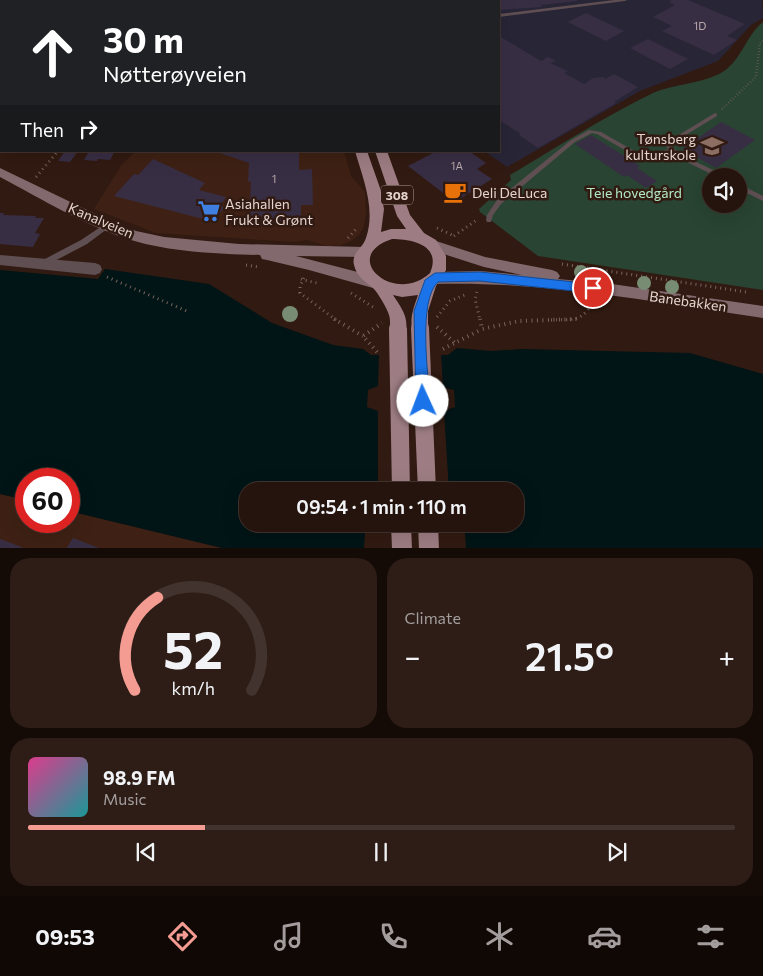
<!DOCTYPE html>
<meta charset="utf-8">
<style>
:root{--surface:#25140d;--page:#2d1d16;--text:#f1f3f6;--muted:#a39e9d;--line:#42332e;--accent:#f59c92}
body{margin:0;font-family:Commissioner,sans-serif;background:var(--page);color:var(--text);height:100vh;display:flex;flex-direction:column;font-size:19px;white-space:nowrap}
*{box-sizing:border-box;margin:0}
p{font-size:16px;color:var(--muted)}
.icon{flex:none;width:28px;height:28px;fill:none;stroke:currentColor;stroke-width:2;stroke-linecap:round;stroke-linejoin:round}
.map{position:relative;height:548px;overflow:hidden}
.drawer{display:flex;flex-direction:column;gap:10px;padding:10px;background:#140b07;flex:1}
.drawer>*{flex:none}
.banner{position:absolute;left:0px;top:0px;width:500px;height:152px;box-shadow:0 5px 20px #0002,0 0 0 1px var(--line);background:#202124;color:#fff;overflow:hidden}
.fabs{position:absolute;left:702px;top:168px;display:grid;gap:10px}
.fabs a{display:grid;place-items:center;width:45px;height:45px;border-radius:50%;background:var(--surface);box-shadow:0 5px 20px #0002,0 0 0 1px var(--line);font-size:25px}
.speed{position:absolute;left:15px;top:468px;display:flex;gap:10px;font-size:25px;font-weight:700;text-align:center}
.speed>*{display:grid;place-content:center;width:65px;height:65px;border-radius:50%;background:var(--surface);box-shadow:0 5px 20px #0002,0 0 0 1px var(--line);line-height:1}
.speed .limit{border:8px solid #d22;background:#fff;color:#111}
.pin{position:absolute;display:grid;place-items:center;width:42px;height:42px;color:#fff;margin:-21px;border:2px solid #fff;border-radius:50%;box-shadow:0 1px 5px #0007}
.me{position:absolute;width:55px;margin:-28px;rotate:358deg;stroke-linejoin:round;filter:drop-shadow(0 0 4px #0008)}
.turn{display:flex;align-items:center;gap:18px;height:105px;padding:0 20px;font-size:22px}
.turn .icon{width:65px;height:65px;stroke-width:2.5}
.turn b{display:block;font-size:35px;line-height:42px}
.then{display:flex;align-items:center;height:48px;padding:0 20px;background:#0003;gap:10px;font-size:19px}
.big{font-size:38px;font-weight:600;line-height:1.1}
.drawer .card{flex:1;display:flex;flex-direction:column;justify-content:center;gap:8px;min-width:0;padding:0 18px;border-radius:20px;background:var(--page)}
.drawer .dial{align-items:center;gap:0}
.dial svg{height:130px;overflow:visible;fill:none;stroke:var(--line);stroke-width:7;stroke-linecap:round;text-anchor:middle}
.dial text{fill:var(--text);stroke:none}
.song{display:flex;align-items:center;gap:15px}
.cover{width:60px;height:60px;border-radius:8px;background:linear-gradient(135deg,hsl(330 70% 55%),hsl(180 70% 35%))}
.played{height:5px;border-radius:2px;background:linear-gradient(90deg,var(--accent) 25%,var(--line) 25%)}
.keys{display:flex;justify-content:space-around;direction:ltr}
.heat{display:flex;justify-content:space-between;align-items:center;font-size:28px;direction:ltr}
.drawer .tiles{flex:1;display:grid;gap:10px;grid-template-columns:1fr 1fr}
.card:last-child{grid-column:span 2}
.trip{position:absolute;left:239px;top:482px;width:285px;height:50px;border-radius:20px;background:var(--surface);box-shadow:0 5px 20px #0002,0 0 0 1px var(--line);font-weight:600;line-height:50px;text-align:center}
.dock{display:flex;height:80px;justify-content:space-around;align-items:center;background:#0f0805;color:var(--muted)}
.dock .icon{width:35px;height:35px}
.dock .current{color:var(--accent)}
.dock b{font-size:22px;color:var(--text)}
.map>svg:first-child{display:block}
</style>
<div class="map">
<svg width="763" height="549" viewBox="0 0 763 549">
<rect width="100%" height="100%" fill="#311a11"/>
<path fill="#3e2114" d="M136 151H344L351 176 365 192 366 215 364 226 359 235 351 241 341 245 326 246 307 240 294 242 156 233 94 209 122 164Z
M0 494 26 500V521H69V511L222 548 0 549Z"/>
<path fill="#282536" d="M355 0H762L763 18 751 25 718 61 640 91 507 167 484 151H499V1Z"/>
<path fill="#294432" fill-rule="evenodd" d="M763 22V290L538 256 480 212 479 209 511 180 510 175C557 147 604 117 653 93 673 84 699 84 719 74 741 63 745 36 763 22ZM711 176H739V204H711Z"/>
<path fill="#011416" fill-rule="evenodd" d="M105 269 209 284 272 323 333 345 363 349 371 355H448L457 348 491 351 522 349 690 353 763 374V548H222L69 511V479H26V500L0 494V270L98 279ZM248 491H515V524H248Z"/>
<path fill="#311a11" d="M379 353H441L443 387 454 390 455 407 444 411 449 491H378V411L367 407 368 390 378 386Z
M378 524H451L453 529 465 533 466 549 364 548 365 532 377 528Z"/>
<path fill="#382e44" d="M499 0H577V1L541 5 542 7 499 10Z
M672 0H688L745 24 727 36 737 40 714 55 662 31 672 26 653 17 675 5 669 2Z
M586 13 624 31 606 41 568 22Z
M499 36 541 61 548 57 556 61 550 63 568 71 564 73 584 84 593 78 604 77 605 79 614 74 638 87 614 102 616 103 538 148 519 135 521 134 499 120Z
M648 39 688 59 670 69 630 48Z
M721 122 755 140 716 168 682 149Z
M591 135 640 166 637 168 657 181 646 188 627 175 624 177 575 144Z
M65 151H78L70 162 58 161Z
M81 151H115L110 160 98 159 97 161 84 160 88 153Z
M214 151H299V170L312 169 313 205H301V216L293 222 249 226 251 181 248 182 249 163Z
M437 151H469L486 163 477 169 492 179 455 202 408 166Z
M153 159 205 183 199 190 226 197 221 205 224 208 215 220 211 221 114 196 134 174 138 175Z
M0 213H4L3 215 36 216 35 218H44L35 233 40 234 33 247 0 244Z
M73 538 99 548V549H66Z
M0 539 24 548V549H0Z"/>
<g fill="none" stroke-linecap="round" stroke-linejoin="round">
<path stroke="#78635b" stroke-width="2.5" stroke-dasharray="0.5 2.5" stroke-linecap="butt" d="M722 109 756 77 760 43 763 41"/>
<path stroke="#78635b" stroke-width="3" stroke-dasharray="1 4" stroke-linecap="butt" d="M36 177 58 151
M437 228 452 235
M454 236 478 219
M348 238 357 228
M562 264 746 292
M246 265 259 267
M107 277 189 312
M304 278 303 280 317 283
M301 279 303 280 300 286V293L336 320
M477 292 475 299 480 320
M351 293 373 307
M437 317 450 301 467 294
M551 320C572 319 580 323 592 304"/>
<path stroke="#78635b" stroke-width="4" stroke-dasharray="1 4.5" stroke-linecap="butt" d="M334 319 363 336
M480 319 482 329 519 321 577 319
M437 327 455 343
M443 349 482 329
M377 352 363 336 382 323"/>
<path fill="#5f4f52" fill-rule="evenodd" d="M431 0H438V1H432Z
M614 0H627L625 1 499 17V14Z
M715 113 717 114V116L676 141 672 146 681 155 722 174 723 176H715L677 157 671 152 646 160H642L597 134 592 133 575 142 501 204 493 215 491 222H487L486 220 487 215 497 200 571 140 589 130 601 132 645 157 668 149 666 146 672 139Z
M739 184 763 196V201L739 189Z
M105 224H109L111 226 87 244 47 265H41L40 263 41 261 81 240Z"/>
<path fill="#5f4f52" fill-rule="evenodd" d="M142 0H152V1H142Z
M0 255 95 263 100 265 102 269 100 273 95 275 0 265Z"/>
<path fill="#82696e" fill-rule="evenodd" d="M0 168 112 222 136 231 164 237 239 244 364 247 369 248 371 252 369 256 364 257 296 256 373 276 378 278 381 282 378 286 373 288 309 270 267 260 262 259 260 255C219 254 170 252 131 240 85 226 42 199 0 177Z
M433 240 485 257 552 270 557 272 560 276 558 279 612 284 763 306V318C655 302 545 281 435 284L430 282 427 278 430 274 435 272 480 271 522 275 484 267 428 249 426 245 428 241Z"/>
<path fill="#9d7d83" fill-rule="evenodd" d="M309 0H319V1H309Z
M323 0H333L334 1H324Z
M355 151H367L380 188 384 209 381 232 391 229H406L397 216 375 151H387L410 215 424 233 436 240 446 256V270L436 286 428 311V328L426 333 420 334 414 333C408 321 414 307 418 295L402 297 393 295C401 307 411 320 404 334L398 335 392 334C389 327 391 321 389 315 387 308 378 293 373 288 365 281 357 277 354 265 351 253 363 248 366 238 376 209 363 179 355 151ZM392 239C412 239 442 245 430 273 395 306 338 257 392 239Z
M391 524H411L412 549H392Z
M418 524H438L439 549H419Z"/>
<path stroke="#9d7d83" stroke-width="18" d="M420 328 427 491
M398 329 401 491"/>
</g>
<g fill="#788c73">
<circle cx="581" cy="272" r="7"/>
<circle cx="601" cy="276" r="7"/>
<circle cx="644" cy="283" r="7"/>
<circle cx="672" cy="287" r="7"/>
<circle cx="290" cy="314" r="8"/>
</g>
<path fill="#1a73e8" stroke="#114b97" d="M480 272 593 284 599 288 593 293 480 281 438 282C418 300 428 374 430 401L428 405 423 407 418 405 416 401 414 311 425 280 435 273Z"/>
<defs>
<symbol id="school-bare" viewBox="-9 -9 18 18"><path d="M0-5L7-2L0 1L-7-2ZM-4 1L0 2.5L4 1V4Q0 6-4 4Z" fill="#8d6e63" stroke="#311a11" stroke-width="2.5" paint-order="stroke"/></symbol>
<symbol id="cafe-bare" viewBox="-9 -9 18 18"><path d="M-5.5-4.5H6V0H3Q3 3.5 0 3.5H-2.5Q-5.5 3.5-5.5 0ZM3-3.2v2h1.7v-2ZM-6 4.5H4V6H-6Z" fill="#e8710a" stroke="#311a11" stroke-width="2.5" paint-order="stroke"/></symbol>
<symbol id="supermarket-bare" viewBox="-9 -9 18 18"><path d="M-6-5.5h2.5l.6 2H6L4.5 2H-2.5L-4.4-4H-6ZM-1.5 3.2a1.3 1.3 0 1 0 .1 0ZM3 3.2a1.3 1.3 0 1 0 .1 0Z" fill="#3f7fe0" stroke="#311a11" stroke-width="2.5" paint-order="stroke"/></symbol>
</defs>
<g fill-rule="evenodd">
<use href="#school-bare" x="696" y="130" width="32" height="32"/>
<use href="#cafe-bare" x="439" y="176" width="32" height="32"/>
<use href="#supermarket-bare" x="193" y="195" width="32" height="32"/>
</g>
<g text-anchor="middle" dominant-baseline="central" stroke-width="5" stroke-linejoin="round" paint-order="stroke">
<g font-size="11" fill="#baabac">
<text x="700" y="25">1D</text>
<text x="457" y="165">1A</text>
<text x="274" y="178">1</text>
</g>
<rect fill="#311a11" stroke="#af9d95" stroke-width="1" x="381" y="185.5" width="32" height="19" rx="4"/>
<g font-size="12" font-weight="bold" fill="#e5d5ce">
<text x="397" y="195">308</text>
</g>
<g font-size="14" fill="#e5d5ce" stroke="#311a11" text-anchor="start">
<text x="696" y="138" text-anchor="end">Tønsberg<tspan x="696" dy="16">kulturskole</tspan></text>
<text x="472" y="192">Deli DeLuca</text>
<text x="225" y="203">Asiahallen<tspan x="225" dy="16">Frukt &amp; Grønt</tspan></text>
</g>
<g font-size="14" fill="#b2eac4" stroke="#311a11">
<text x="634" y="192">Teie hovedgård</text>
</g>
<g font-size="14" fill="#e5d5ce" stroke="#311a11">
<text transform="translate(101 220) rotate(23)">Kanalveien</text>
<text transform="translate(688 301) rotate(8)">Banebakken</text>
</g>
</g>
</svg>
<div class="fabs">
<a><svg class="icon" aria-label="sound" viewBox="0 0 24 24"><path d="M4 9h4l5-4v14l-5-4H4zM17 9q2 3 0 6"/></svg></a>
</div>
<div class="speed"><div class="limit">60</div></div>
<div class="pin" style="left:593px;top:288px;background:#d93025"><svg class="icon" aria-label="arrive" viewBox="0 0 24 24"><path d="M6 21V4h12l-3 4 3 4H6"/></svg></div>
<svg class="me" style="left:423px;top:401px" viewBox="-20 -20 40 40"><circle r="19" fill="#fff"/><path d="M0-13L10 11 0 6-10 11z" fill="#1a73e8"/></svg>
<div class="trip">09:54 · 1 min · 110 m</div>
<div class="banner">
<div class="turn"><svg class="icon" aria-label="ahead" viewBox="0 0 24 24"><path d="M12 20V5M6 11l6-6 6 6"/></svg><div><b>30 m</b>Nøtterøyveien</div></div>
<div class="then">Then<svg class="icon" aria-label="right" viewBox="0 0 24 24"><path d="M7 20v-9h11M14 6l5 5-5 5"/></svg></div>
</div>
</div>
<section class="drawer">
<div class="tiles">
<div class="card dial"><svg viewBox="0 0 100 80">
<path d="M14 69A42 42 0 1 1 86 69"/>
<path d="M14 69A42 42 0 0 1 28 12" stroke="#f59c92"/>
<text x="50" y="56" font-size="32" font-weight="700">52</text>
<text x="50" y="72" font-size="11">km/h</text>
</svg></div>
<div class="card"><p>Climate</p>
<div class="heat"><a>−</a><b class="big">21.5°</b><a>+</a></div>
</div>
<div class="card">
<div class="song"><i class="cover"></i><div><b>98.9 FM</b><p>Music</p></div></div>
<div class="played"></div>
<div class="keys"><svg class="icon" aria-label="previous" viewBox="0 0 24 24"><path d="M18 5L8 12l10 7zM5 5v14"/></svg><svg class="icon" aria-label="pause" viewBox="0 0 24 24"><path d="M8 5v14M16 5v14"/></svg><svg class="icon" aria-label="next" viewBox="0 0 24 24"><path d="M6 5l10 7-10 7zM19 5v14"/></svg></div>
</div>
</div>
</section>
<nav class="dock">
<b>09:53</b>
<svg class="icon current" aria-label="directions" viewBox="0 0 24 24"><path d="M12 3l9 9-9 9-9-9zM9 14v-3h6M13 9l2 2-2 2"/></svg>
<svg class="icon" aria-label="music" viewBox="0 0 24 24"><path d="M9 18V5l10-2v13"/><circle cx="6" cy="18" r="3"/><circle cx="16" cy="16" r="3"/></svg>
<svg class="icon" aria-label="phone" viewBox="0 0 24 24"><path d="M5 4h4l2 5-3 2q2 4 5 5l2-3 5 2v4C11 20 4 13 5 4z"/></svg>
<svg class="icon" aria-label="climate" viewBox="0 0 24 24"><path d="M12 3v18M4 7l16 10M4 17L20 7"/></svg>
<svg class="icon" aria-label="car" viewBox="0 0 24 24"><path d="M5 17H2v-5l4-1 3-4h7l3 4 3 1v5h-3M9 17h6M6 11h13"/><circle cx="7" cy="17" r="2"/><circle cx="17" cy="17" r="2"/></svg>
<svg class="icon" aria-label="filters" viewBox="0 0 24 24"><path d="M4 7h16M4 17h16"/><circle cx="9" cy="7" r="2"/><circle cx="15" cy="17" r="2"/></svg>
</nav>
